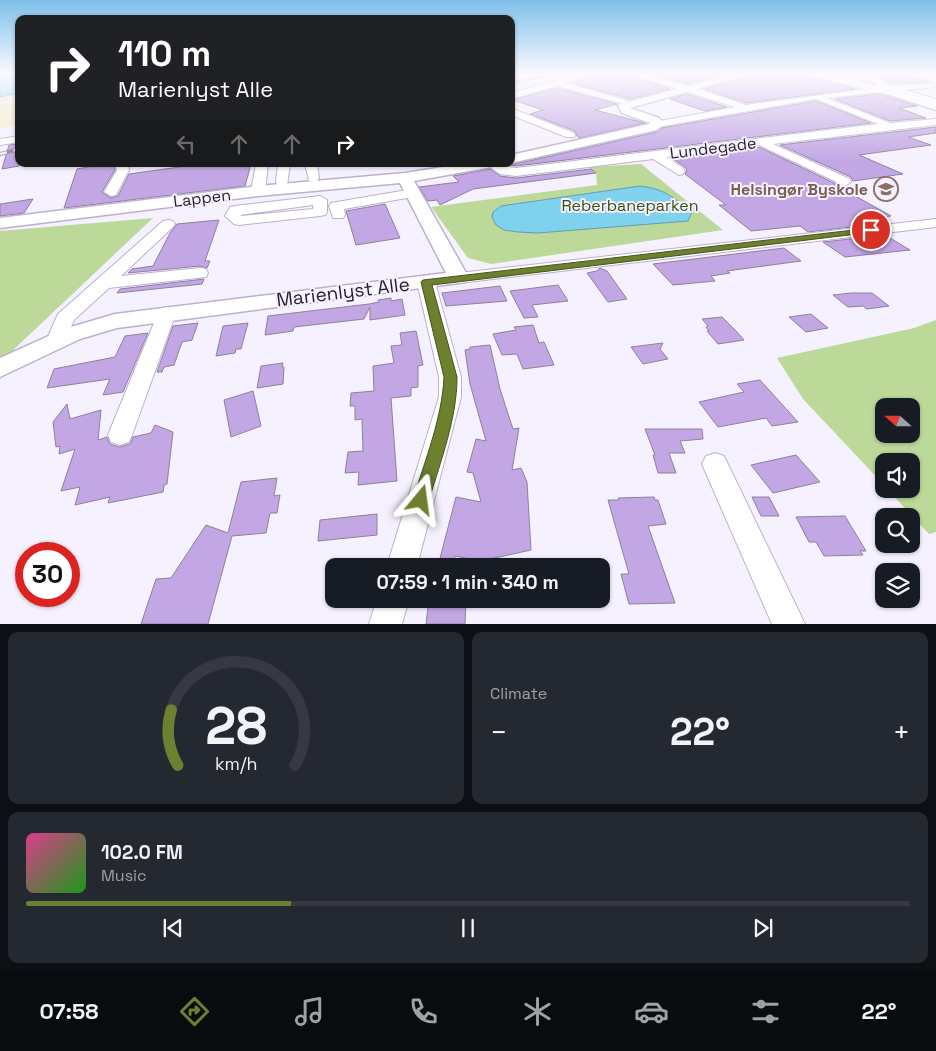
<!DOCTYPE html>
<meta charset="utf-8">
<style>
:root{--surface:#171b24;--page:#242831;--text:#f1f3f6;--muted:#9ea1a6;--line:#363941;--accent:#6d8030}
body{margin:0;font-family:"Space Grotesk",sans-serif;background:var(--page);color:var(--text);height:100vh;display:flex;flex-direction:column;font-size:19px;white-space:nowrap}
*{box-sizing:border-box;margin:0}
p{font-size:16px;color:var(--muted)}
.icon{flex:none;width:28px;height:28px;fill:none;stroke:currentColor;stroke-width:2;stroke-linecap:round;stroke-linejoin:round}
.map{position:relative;height:624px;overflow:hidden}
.panel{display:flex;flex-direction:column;gap:8px;padding:8px;background:#0d0f14;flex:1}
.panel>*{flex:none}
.top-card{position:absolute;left:15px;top:15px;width:500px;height:152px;border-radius:10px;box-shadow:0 1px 4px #0004;background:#202124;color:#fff;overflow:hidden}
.needle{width:32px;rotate:291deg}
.tools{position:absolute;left:875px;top:398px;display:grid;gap:10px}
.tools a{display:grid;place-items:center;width:45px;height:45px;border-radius:10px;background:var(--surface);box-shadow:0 1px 4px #0004;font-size:25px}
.speed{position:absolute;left:15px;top:542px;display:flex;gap:10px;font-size:25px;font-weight:700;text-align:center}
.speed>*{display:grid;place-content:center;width:65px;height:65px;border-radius:50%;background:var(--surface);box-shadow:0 1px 4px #0004;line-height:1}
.speed .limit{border:8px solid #d22;background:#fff;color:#111}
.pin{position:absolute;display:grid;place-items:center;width:42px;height:42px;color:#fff;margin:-21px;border:2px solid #fff;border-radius:50%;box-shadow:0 1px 5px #0007}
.me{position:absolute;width:55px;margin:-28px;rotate:16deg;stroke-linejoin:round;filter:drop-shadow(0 0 4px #0008)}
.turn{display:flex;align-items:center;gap:18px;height:105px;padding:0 20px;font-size:22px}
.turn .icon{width:65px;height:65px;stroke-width:2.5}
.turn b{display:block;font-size:35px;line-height:42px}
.lanes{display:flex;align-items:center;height:48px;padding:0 20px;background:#0003;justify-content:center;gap:25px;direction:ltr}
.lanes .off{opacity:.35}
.big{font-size:38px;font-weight:700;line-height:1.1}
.panel .widget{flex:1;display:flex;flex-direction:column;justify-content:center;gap:8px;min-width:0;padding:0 18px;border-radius:10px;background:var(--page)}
.panel .dial{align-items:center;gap:0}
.dial svg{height:130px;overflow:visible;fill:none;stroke:var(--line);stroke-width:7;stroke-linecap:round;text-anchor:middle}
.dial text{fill:var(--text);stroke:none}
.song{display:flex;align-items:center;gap:15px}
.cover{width:60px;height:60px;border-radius:8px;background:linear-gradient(135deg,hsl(330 70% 55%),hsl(120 70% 35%))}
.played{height:5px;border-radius:2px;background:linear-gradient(90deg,var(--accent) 30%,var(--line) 30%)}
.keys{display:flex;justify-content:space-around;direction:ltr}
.heat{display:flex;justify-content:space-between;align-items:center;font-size:28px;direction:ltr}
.panel .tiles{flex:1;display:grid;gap:8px;grid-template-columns:1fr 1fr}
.widget:last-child{grid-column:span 2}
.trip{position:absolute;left:325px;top:558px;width:285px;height:50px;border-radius:10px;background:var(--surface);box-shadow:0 1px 4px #0004;font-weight:700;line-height:50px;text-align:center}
.tab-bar{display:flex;height:80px;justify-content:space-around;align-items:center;background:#090b0e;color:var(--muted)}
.tab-bar .icon{width:35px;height:35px}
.tab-bar .active{color:var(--accent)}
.tab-bar b{font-size:22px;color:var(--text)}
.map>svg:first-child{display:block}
</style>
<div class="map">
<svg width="936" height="624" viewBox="0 0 936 624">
<rect width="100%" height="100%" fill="#f6f1fe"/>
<path fill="#bcd99a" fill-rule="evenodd" d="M641 164 723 230 491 264 468 258 431 207 597 185 596 173 589 167Z
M153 218 10 353 0 357V231Z
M936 320V532L929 534 887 489H911V461H884V485L803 399 777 358 914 328ZM911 406V434H884V406Z"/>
<path fill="#f4eac4" d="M19 93V126L0 128V97Z"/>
<path fill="#7fd2ee" stroke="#649cb3" d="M0 74H19V93L0 97Z
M640 186C665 189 673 197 692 212L688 221 538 233 518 232 504 230 496 225 492 217 493 212 501 206Z"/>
<path fill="#c3a7e4" stroke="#8d809d" d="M595 74H627L670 89 630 99 572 83Z
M651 74H725L689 84Z
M752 74H800L855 89 746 103 705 89Z
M873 74 921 78 930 82 892 84Z
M557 88 617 104 595 110 645 123 580 138 577 136 575 131 530 114 543 110 513 100Z
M687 94 727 107 705 111 670 99Z
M879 94 917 106 899 108 926 118 890 121 835 99Z
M816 101 871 123 516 166 503 164 511 165 657 132 662 128Z
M936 127V133L908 137 931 145 859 155 903 174 853 181 851 177 780 145Z
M19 144V166L2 169 9 145Z
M759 147 836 184H834L891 216 860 220 868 225 808 232 800 226 751 231 719 205H726L685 174 687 170 685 167 672 158Z
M104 164H114L115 170 102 192 111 198 118 196 129 174 201 164H251L245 186 64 208 77 169Z
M490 169 500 176 516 178 591 169 596 173 473 189 440 205 437 200 428 201 419 187 459 182 453 176Z
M33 199 24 213 0 216V204Z
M385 204 400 238 356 245 346 211Z
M219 220 205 261H210L207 268 200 266 128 273 132 269 153 266 170 233 177 224Z
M885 235 910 250 845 257 823 242Z
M784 248 801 261 727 271 730 273 711 276 715 281 673 285 653 264Z
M600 268 607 271 627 299 608 302 587 273 597 271Z
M204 279 202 284 117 293 120 289Z
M558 285 568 301 532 305 538 317 524 318 510 291Z
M500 286 507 301 446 306 442 293Z
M851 293H872L889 306 867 309 863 306 848 307 833 295Z
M391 298V301L402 299 405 315 370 320V307L364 319 294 327 293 331 265 335 268 316 369 304 379 302 378 300Z
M811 314 828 328 806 332 789 317Z
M722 317 737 332 744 340 718 344 707 331H709L706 327 708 326 702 319Z
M198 323 192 340 182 342 174 365 164 367 162 372H157L173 326Z
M248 323 241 349H236L235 353 216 356 223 326Z
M533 325 539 343 544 342 554 365 523 369 517 354 502 355 493 334 516 330 514 327Z
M416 331 423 365 418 366V387L411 388V396L391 398 397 481 358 485 359 472 345 473 348 452 363 451 362 419 355 420V406H350L351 393 374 391 373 366 394 363 391 346 402 345 400 333Z
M148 333 123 392 103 395 110 379 47 388 54 369 115 357 125 336Z
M663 343 660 349 668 359 643 364 631 347Z
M490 345 500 389 513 429 519 428 512 470 521 468 527 482 531 550 490 559 491 566H475L474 560 455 556 452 566H438L456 497 481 502 473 473 467 472 476 439 486 441 470 384 465 350 470 349V347Z
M283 363 282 367H284L283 384 257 388 261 366Z
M760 380 798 422 772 426 766 418 718 427 699 402 744 392 737 384Z
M253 391 261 426 231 437 224 400Z
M67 404 70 419 101 410 98 440 107 437 110 444 119 447 130 444 133 437 151 433 155 425 173 432 167 484 164 485 163 492 108 503 110 497 75 505 80 487 61 491 75 449 59 454 60 446 56 447 53 422Z
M645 429H702L703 439 680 441 685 453H669L676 473H658L653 455H655Z
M796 455 820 482 773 493 751 465Z
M277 478 274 496 280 495 277 513H270L266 533 232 536 208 624H141L156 579 171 578 206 525 228 533 241 482Z
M654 497 655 500H658L666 524 648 526 675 603 629 604 621 574H629L608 500H619L618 498Z
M752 497H769L779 516H761Z
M377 514V535L318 541 320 520Z
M845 516 866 551H860L863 555 824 556 816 542H809L796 517Z
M429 599H466L465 624H426Z"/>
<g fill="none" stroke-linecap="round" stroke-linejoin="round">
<defs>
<path id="minor" d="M580 74H593L566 83 629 101 624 104 557 86 511 99V93Z
M629 74H643L697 88 746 105 881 87 859 74H869L892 86 936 83V87L905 90 936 99V105L891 91 827 98 890 123 936 119V125L773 144 850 179 851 182 845 186 759 145 667 157 683 168 685 171 683 174 679 175 653 159 516 176 500 174 486 164C497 163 505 167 516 168L878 124 816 99 658 127 653 124 654 122 735 107Z
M511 108 574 133 575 135 574 137H566L511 115Z
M19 136V142L0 145V139Z
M116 164H128L129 170 116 195 111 196 104 192 117 170Z
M256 164H268L265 191 258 195 251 191Z
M278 164H290L287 185H277L276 182Z
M305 164H317L319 178 317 181H309Z
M413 189 418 190 420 193 418 196 344 209 345 215 343 218H333L329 206 331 203Z
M320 196 327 200V212L325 215 320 216 239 225 234 224 225 216 230 207 235 206ZM313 205V209L242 216 240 215Z
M936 219V227L459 283 453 282 450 278 453 274 459 273Z
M168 220 173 221 175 224 173 227 121 276 200 268 206 269 208 273 206 277 109 288 74 320 63 346 56 348 49 346 46 341 58 314 163 221Z
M426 277 432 278 435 282 461 377V397L417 566H387L439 397V377L417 282 420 278Z
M167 307 174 309 176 313 132 435 129 442 120 445 111 442 108 435 158 313 160 309Z
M715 453 724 456 805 624H772L702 464 706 456Z
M377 599H409L402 624H369Z"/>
<path id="major" d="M733 74H750L630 108 659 118 664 124 657 130 511 163V155L649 124 650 123 622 113 618 106 620 104Z
M802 74C847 74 894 90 936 103V110L890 95Z
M462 164H493L491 167 486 168 414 181 469 278 466 282 117 328 80 339 0 377V358L64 329 115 314 446 273 400 183 258 196 0 228V218L258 186 405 173Z"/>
</defs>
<use href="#minor" stroke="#bdb0cf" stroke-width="2"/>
<use href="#major" stroke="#bdb0cf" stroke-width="3"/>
<use href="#minor" fill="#fff" fill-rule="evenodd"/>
<use href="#major" fill="#fff" fill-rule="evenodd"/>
<defs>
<path id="rail-far1" d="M511 83 554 74"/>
<path id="rail" d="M0 154 19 149"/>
</defs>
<use href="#rail-far1" stroke="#8f8996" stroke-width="2.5"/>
<use href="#rail" stroke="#8f8996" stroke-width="4"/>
<use href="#rail-far1" stroke="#f6f1fe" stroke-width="2" stroke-dasharray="5" stroke-linecap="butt"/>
<use href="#rail" stroke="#f6f1fe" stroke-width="2.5" stroke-dasharray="7" stroke-linecap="butt"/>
</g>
<linearGradient id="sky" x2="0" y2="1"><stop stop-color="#7ec0ea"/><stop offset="0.46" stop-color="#fbf9ff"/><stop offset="1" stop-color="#fbf9ff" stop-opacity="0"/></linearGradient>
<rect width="936" height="161" fill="url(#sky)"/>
<path fill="#6d8030" stroke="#47531f" d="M871 228 874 229V232L432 285 457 377C457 418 441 460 429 500L427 505 421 507 415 505 413 500C425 460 442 419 444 377L421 282 423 280Z"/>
<defs>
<symbol id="school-ring" viewBox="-11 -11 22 22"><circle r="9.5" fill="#f6f1fe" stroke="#8d6e63" stroke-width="1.5"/><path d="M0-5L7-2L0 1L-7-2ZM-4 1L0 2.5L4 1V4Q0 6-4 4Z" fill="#8d6e63"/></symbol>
</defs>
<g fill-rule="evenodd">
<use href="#school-ring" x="872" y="175" width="28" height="28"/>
</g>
<g text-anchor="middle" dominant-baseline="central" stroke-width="4" stroke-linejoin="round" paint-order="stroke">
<g font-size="16" fill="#241e2a" stroke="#f6f1fe">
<text transform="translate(713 148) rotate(-7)">Lundegade</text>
<text transform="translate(202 198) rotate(-7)">Lappen</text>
</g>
<g font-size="16" font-weight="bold" fill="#785e54" stroke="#f6f1fe" text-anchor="end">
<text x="868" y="189">Helsingør Byskole</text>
</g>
<g font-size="16" fill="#39510e" stroke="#f6f1fe">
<text x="630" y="205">Reberbaneparken</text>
</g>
<g font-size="19" fill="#241e2a" stroke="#f6f1fe">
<text transform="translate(343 292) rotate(-7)">Marienlyst Alle</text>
</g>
</g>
</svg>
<div class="tools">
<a><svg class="needle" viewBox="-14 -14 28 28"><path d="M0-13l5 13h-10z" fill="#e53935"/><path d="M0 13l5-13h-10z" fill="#9ea1a6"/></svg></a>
<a><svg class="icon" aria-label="sound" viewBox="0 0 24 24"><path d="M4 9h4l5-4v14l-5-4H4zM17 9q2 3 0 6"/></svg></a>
<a><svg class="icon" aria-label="search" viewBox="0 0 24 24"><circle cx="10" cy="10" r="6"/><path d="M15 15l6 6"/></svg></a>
<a><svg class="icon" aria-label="layers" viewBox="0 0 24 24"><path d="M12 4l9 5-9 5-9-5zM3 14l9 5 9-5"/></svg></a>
</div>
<div class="speed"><div class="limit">30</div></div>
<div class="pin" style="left:871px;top:230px;background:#d93025"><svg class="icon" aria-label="arrive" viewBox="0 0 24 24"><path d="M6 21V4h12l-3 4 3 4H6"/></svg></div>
<svg class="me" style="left:421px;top:500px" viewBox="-20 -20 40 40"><path d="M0-17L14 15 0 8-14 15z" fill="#6d8030" stroke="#fff" stroke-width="4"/></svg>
<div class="trip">07:59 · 1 min · 340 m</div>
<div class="top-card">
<div class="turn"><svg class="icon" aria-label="right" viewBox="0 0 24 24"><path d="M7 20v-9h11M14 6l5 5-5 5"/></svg><div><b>110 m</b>Marienlyst Alle</div></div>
<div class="lanes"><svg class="icon off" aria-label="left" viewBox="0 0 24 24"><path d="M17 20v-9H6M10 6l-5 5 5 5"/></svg><svg class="icon off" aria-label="ahead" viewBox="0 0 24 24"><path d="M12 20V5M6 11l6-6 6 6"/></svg><svg class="icon off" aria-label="ahead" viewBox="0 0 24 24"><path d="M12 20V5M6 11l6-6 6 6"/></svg><svg class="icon" aria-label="right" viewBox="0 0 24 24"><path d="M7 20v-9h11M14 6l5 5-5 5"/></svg></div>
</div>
</div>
<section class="panel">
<div class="tiles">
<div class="widget dial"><svg viewBox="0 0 100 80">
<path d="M14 69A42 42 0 1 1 86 69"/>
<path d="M14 69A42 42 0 0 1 10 35" stroke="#6d8030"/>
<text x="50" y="56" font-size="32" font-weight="700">28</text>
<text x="50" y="72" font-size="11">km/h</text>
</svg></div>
<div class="widget"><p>Climate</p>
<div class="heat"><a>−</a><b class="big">22°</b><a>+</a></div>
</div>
<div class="widget">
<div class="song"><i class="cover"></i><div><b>102.0 FM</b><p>Music</p></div></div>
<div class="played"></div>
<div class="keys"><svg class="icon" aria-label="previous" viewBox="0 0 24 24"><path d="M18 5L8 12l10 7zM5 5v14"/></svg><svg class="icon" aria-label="pause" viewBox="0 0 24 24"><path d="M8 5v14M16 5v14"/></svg><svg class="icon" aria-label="next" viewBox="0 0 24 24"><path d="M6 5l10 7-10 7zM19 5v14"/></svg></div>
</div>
</div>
</section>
<nav class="tab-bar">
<b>07:58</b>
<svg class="icon active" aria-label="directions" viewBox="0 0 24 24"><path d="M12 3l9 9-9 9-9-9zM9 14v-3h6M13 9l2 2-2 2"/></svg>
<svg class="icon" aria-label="music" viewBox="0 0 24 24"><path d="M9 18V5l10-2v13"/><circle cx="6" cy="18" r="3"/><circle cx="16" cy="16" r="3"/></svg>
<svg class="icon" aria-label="phone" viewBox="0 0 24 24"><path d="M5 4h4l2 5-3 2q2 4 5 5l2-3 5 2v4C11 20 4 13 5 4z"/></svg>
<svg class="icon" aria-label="climate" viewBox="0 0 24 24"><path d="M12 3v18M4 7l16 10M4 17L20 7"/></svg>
<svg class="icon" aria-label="car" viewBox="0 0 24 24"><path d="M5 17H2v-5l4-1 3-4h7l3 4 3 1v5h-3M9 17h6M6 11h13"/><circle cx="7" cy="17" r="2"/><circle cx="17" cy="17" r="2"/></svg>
<svg class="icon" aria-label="filters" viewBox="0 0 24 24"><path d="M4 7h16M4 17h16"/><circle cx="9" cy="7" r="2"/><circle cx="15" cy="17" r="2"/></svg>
<b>22°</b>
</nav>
